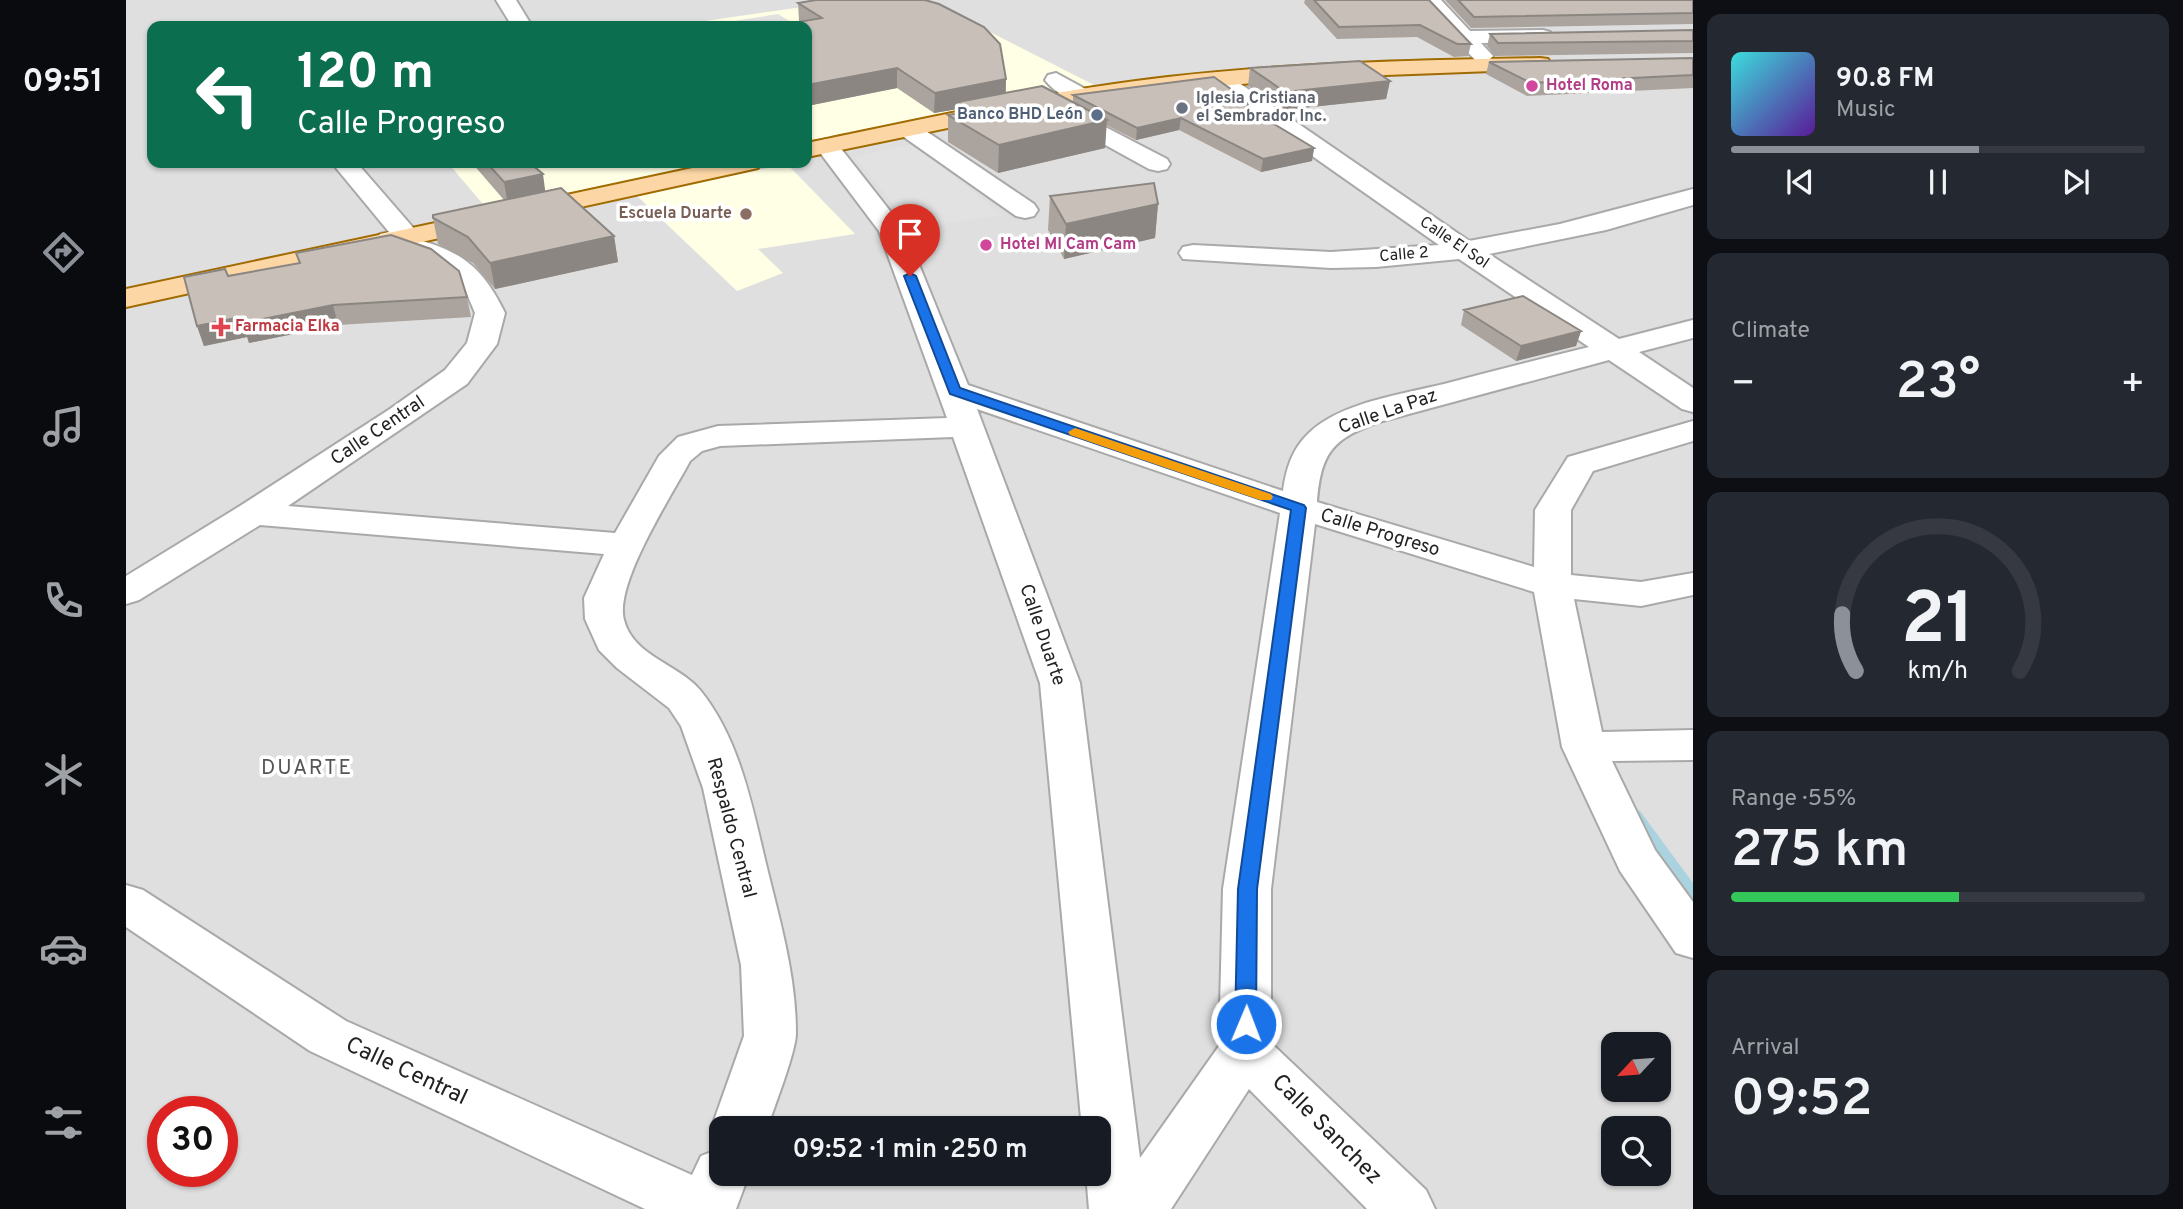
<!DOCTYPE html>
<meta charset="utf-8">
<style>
:root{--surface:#171b24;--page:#242831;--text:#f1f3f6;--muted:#9ea1a6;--line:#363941;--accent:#8c9099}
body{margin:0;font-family:Overpass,sans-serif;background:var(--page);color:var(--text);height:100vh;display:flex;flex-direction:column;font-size:26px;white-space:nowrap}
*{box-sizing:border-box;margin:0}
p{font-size:23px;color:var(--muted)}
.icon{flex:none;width:38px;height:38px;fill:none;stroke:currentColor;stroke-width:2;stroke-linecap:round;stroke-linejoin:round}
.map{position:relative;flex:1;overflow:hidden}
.side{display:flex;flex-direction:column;gap:14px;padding:14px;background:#0d0f14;width:490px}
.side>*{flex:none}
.guide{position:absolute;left:21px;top:21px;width:665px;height:147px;border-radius:14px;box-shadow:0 2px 5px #0004;background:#0b6e4f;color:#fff;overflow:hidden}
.needle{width:46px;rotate:244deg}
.controls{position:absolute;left:1475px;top:1032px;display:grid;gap:14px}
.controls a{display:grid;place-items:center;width:70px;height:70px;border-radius:14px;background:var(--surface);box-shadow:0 2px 5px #0004;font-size:35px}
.speed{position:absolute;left:21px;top:1096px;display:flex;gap:14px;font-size:35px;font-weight:700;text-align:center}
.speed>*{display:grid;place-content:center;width:91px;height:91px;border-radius:50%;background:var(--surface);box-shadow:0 2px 5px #0004;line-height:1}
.speed .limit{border:10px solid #d22;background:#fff;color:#111}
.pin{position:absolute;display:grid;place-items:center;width:60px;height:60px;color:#fff;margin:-72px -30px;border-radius:50% 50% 50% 0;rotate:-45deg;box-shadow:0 0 7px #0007}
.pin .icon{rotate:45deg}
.me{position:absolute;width:77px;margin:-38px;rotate:1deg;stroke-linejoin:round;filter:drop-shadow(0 0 5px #0008)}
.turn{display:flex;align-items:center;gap:24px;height:147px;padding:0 35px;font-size:32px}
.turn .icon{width:91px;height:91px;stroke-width:2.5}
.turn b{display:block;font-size:49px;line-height:60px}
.big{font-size:52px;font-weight:600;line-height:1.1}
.side .card{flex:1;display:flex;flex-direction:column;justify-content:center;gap:10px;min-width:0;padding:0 24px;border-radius:14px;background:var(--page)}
.side .dial{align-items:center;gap:0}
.dial svg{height:182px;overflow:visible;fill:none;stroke:var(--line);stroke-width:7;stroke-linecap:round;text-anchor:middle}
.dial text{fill:var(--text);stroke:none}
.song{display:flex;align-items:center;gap:21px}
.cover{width:84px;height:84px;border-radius:10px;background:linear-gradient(135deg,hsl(180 70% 55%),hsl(270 70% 35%))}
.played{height:7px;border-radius:4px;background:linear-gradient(90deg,var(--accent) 60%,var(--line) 60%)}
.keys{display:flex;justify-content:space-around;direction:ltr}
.heat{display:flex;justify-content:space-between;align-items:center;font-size:38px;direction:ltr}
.charge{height:10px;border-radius:5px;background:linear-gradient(90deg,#34c759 55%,var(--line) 0)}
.trip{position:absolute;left:583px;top:1116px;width:402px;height:70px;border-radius:14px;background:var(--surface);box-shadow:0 2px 5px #0004;font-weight:600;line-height:70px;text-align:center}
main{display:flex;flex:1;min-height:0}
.dock{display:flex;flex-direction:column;width:126px;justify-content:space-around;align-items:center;background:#090b0e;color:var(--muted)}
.dock .icon{width:49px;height:49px}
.dock .current{color:var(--accent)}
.dock b{font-size:32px;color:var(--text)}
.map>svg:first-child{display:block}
</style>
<main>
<nav class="dock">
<b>09:51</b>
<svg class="icon current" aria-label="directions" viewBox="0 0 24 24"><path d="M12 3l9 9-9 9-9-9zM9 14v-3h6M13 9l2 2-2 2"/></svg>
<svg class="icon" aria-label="music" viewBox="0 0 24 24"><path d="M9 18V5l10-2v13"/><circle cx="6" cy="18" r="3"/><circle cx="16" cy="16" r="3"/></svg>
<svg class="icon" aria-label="phone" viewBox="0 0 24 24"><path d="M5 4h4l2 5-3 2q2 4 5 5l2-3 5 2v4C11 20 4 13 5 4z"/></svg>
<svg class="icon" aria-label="climate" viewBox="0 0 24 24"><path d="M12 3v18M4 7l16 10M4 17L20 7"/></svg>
<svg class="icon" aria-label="car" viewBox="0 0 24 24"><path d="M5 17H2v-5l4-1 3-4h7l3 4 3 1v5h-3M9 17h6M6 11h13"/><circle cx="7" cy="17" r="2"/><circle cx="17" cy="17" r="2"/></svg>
<svg class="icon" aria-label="filters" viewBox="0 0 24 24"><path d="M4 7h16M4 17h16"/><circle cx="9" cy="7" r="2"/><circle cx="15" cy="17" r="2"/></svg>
</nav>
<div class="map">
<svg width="1567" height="1209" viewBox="0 0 1567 1209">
<rect width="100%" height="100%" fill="#f2efe9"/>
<path fill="#e0dfdf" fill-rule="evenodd" d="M0 0H1567V1209H0ZM26 26H681V163H26ZM1488 1045H1533V1090H1488ZM37 1111H96V1171H37ZM595 1129H973V1174H595ZM1488 1129H1533V1174H1488Z"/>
<path fill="#ffffe5" d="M726 0H801L968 85 681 141V26H544Z
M322 163H581L362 210Z
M661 164 729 234 632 249 657 273 611 291 510 195Z"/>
<path fill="#e2e2e2" d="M652 14 671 26H577Z
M787 144 814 165 876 215 787 228 729 157Z"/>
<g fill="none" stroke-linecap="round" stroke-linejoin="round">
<path fill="#aad3df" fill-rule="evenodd" d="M1509 810 1514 811 1567 883V900L1562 898 1504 819 1502 815 1504 811Z"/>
<defs>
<path id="minor" d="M370 0H390L406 26H386Z
M1294 0H1315L1344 31 1417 30 1424 32 1427 36 1424 40 1417 42 1355 43 1367 56 1363 60H1349Z
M1092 72 1100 74 1343 241 1434 224 1567 189V205L1480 230 1363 254 1493 339 1567 320V338L1513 352 1567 388V412L1556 409 1483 360 1253 422C1206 439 1195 453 1191 502L1408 567 1409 510 1442 457 1567 421V441L1467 471 1445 510V575L1515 582 1567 573V595L1515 606 1448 599 1476 732 1567 730V760L1486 761 1529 850 1567 902V958L1550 953 1494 871 1436 747 1408 592 1189 524 1145 889V1043L1300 1190 1309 1209H1241L1123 1089 1045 1209H963L960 1174H973V1129H956L914 683 827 437 594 446 576 451 564 461C546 495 488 584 498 620 507 656 552 664 574 690 615 740 627 811 642 872 655 925 670 977 670 1033 670 1052 648 1107 641 1129H595V1147L585 1129 618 1036 615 965 577 788 555 726 543 708 491 668 473 650 459 619 458 598 478 554 134 525 13 600 0 604V576L114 506 264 409 319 370 341 343 349 313 339 289 302 260 254 246 251 240 254 234 263 232 206 163H231L290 231 294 237 293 240C339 253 358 270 379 313L371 344 341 384 162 506 489 533 533 456 552 437 592 426 821 418 753 231 689 146 693 141 701 139 709 141 779 230 842 385 1157 491C1160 469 1166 449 1183 433 1213 403 1277 394 1318 384 1366 371 1415 359 1463 347L1333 259 1250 267 1205 268 1057 259 1053 253 1057 247 1067 245 1205 252 1313 245 1084 84 1081 79 1084 74ZM851 409 1154 513 1097 889 1093 1046 1014 1158 954 683Z
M930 73 965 92 968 97 965 102C950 106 928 92 919 80L922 75Z
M933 103 1041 159 1044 164 1041 169 1032 171 1023 169 925 115 922 110 925 105Z
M783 123 791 125 908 204 912 210 908 216 899 218 890 216 775 135 771 130 775 125Z
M0 885 17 890 220 1021 566 1175 575 1156 595 1148V1174H623L610 1209H519L184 1051 0 927Z"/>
<path id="major" d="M1414 58 1422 59 1425 64 1422 69 1180 78 1040 91 904 111 681 157V143C801 118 920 91 1042 77 1166 63 1290 60 1414 58Z
M590 163H635L632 168 623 170 0 307V289Z"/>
</defs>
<use href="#minor" stroke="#a9a9a9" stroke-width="4"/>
<use href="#major" stroke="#a06b00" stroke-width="4"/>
<use href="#minor" fill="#fff" fill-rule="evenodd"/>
<use href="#major" fill="#fcd6a4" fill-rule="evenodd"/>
</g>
<path fill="#aba49e" d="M1179 0H1303L1345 44 1342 56 1328 57 1291 37 1211 39 1178 3Z
M1319 0H1567V24L1345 28Z
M672 3 880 79V93L947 102V95L1123 102 1122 108 1188 148 1186 161 1135 172 1053 130 1010 140 980 125 979 148 872 173 822 142V115L832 113V109L808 113 771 88 681 106V26L673 21Z
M1567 30V53L1369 56 1361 46 1364 34Z
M1567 58V88L1401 96 1360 74 1363 62Z
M1124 68 1264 81 1260 99 1157 110 1122 86Z
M346 163H404L420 192 488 236 492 262 369 289 347 263 312 244 307 218 378 200Z
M924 196 1032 204 1029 238 938 259 922 230Z
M170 253 341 297 345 317 212 325 123 343 121 337 78 346 71 326 102 276 173 263Z
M1338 310 1455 331 1450 346 1390 361 1335 325Z"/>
<path fill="#8b8681" d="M771 68V88L681 106V85Z
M880 79 879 99 832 102V109L808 113 809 93Z
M1264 81 1260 99 1157 110 1159 92Z
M1123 102 1122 114 1113 103Z
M1055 118 1053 130 1010 140 1011 128Z
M981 120 979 148 872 173 873 145Z
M1188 148 1186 161 1135 172 1137 159Z
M417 174 420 197 382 205 378 182Z
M1032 204 1029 238 938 259 940 224Z
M488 236 492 262 369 289 364 263Z
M207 305 212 325 123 343 117 323Z
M115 317 121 337 78 346 71 326Z
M1455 331 1450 346 1390 361 1395 346Z"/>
<path fill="#c7bfb8" stroke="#8b8681" stroke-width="2" d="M690 0H799L813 4 858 27 874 44 880 79 809 93 771 68 681 85V26H649L696 18 672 3Z
M1188 0H1303L1345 44H1331L1294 25 1213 27Z
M1332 0H1567V13L1348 17Z
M1567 30V41L1372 43 1364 34Z
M1567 58V75L1405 83 1363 62Z
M1234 61 1264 81 1159 92 1124 68Z
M1088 77 1123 102 1113 103 1188 148 1137 159 1055 118 1011 128 947 95Z
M916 86 981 120 873 145 822 115 846 111 832 102Z
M361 163H404L417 174 378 182Z
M1028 183 1032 204 940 224 924 196Z
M435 188 488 236 364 263 342 237 307 218V215Z
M265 235 305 249 333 271 341 297 207 305 117 323 115 317 71 326 58 277 99 269 102 276 174 263 170 253Z
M1397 296 1455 331 1395 346 1338 310Z"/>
<path fill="#1a73e8" stroke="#114b97" stroke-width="2" d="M784 273 790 276 834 388 1178 505 1180 508 1131 889 1130 1024 1127 1030 1120 1033 1112 1030 1109 1024 1112 889 1165 510 824 394 778 276Z"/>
<path fill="#f59e0b" d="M949 428 1145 494 1147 497 1145 500H1134L944 435 942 432Z"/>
<g fill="#d1479c" stroke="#fff" stroke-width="2.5">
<circle cx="1406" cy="86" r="7"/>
<circle cx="860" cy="245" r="7"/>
</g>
<circle fill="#6b7280" stroke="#fff" stroke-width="2.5" cx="1056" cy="108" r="7"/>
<circle fill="#5c6f8a" stroke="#fff" stroke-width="2.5" cx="971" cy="115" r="7"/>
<circle fill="#8d6e63" stroke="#fff" stroke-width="2.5" cx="620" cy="214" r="7"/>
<path fill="#e0444e" stroke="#fff" stroke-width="2.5" d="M91.5 316.5h7v7h7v7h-7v7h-7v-7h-7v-7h7z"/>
<g text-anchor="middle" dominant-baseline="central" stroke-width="7" stroke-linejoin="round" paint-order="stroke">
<g font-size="16" font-weight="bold" fill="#b23c85" stroke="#fff" text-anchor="start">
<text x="1420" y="86">Hotel Roma</text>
<text x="874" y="245">Hotel MI Cam Cam</text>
</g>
<g font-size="16" font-weight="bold" fill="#5b616d" stroke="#fff" text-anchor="start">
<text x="1070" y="99">Iglesia Cristiana<tspan x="1070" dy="18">el Sembrador Inc.</tspan></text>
</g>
<g font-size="16" font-weight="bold" fill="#4e5e75" stroke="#fff" text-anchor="end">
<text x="957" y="115">Banco BHD León</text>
</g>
<g font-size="16" font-weight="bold" fill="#785e54" stroke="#fff" text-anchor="end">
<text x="606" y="214">Escuela Duarte</text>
</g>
<g font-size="16" fill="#222" stroke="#fff">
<text transform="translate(1328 243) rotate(34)">Calle El Sol</text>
<text transform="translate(1278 255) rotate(-5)">Calle 2</text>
</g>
<g font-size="16" font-weight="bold" fill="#be3a42" stroke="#fff" text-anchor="start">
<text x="109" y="327">Farmacia Elka</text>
</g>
<g font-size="19" fill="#222" stroke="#fff">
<text transform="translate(1262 412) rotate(-19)">Calle La Paz</text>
<text transform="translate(252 431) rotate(-34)">Calle Central</text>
<text transform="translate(1254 533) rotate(17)">Calle Progreso</text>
<text transform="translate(916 635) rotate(71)">Calle Duarte</text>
<text transform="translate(605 828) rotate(75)">Respaldo Central</text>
</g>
<g font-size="21" letter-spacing="2" fill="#555" stroke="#fff">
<text x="181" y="768">DUARTE</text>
</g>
<g font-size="23" fill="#222" stroke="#fff">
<text transform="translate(280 1072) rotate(25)">Calle Central</text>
<text transform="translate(1200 1130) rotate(45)">Calle Sanchez</text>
</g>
</g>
</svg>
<div class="controls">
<a><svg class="needle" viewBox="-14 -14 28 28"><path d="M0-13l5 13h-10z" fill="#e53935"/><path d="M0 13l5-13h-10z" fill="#9ea1a6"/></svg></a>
<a><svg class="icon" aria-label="search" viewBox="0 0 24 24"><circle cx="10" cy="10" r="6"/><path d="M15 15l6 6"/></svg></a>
</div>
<div class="speed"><div class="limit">30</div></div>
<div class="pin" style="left:784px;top:276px;background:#d93025"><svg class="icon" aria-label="arrive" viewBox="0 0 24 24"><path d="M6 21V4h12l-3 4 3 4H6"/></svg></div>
<svg class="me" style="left:1120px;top:1024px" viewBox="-20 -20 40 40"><circle r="17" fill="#1a73e8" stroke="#fff" stroke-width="3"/><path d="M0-11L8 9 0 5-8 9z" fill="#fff"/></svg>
<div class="trip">09:52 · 1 min · 250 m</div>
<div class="guide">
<div class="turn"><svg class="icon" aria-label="left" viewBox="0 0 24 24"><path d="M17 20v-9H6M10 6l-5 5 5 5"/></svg><div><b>120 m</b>Calle Progreso</div></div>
</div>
</div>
<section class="side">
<div class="card">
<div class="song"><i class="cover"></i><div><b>90.8 FM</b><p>Music</p></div></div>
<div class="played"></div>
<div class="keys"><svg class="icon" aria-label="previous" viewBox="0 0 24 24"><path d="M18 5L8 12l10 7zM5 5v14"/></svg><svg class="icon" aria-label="pause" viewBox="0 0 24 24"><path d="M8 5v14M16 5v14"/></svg><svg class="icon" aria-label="next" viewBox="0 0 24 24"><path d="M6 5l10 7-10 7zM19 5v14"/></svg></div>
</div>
<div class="card"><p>Climate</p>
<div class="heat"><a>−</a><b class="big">23°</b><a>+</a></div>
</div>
<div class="card dial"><svg viewBox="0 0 100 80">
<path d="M14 69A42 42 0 1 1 86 69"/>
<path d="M14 69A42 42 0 0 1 8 44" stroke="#8c9099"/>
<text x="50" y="56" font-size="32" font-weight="700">21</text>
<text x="50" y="72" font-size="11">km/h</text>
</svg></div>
<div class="card"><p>Range · 55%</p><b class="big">275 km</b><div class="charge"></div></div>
<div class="card"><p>Arrival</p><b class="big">09:52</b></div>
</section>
</main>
